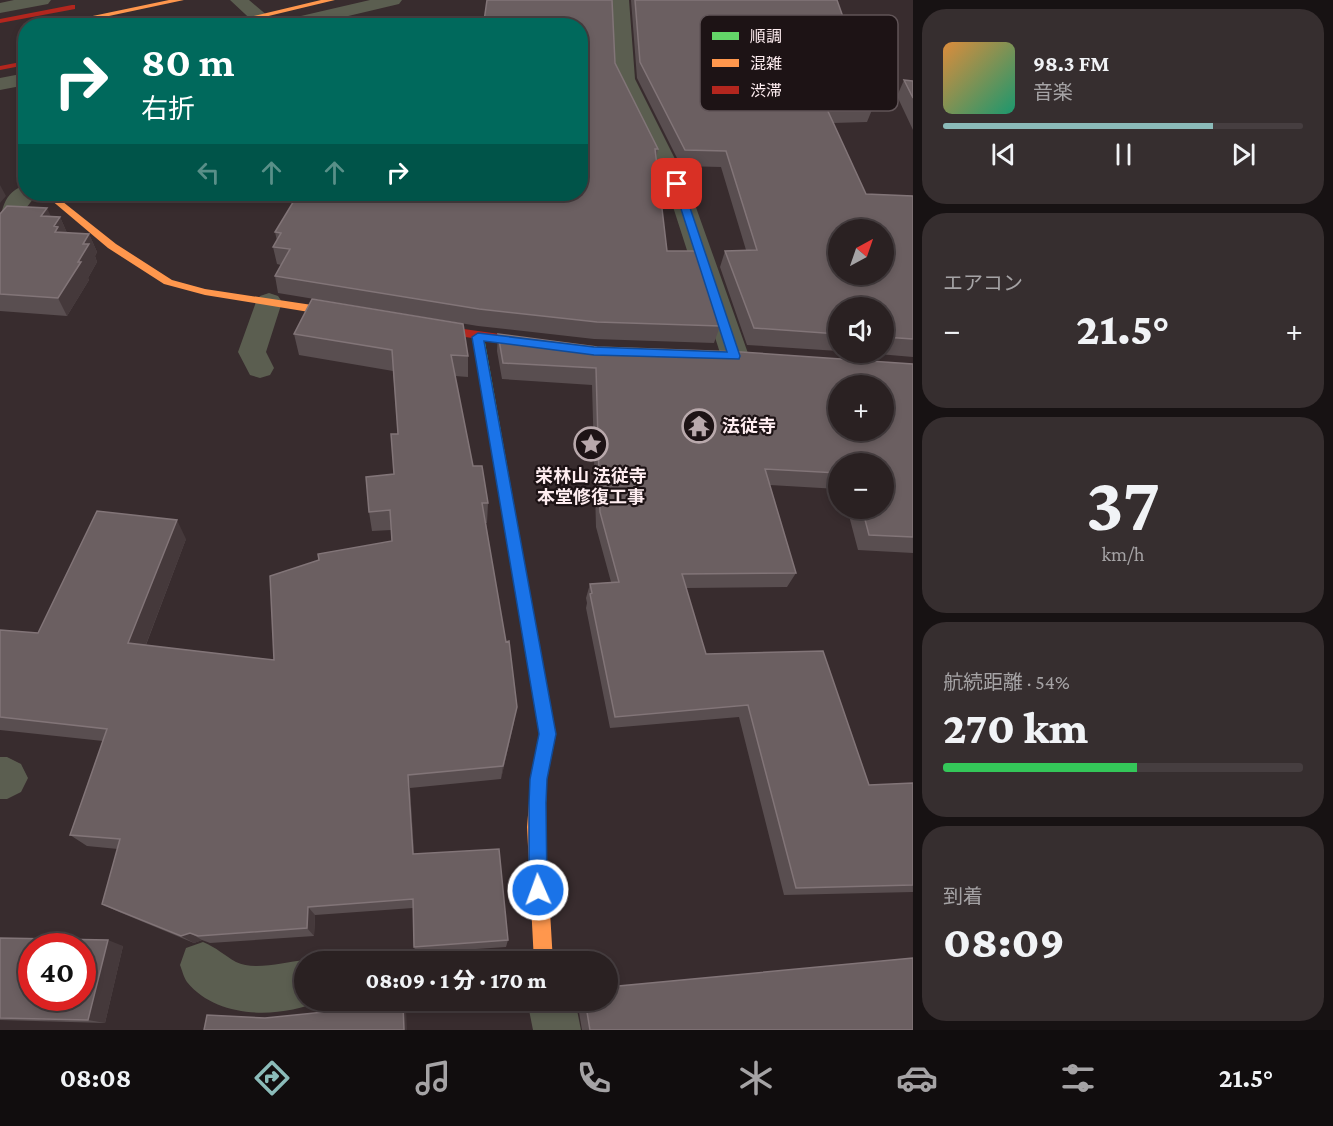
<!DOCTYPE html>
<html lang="ja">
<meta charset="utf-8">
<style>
:root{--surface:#2a2122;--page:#362e2f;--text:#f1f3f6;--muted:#a5a3a5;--line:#463e40;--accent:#8bbbb9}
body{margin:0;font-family:"Crimson Pro","Noto Sans JP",serif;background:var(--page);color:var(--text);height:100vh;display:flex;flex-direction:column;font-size:22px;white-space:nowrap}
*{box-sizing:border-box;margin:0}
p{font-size:20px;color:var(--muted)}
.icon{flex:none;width:33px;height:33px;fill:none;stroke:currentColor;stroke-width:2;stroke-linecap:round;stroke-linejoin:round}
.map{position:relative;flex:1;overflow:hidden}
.drawer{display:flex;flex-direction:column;gap:9px;padding:9px;background:#171213;width:420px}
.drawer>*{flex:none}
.guide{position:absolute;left:18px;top:18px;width:570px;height:183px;border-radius:24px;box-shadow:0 3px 9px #0003,0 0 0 2px var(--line);background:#00695c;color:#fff;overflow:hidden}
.needle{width:39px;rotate:40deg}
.controls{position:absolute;left:828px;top:219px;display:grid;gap:12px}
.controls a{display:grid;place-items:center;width:66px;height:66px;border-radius:50%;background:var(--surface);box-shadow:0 3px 9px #0003,0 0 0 2px var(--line);font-size:30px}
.speed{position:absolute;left:18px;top:933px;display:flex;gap:12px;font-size:30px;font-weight:700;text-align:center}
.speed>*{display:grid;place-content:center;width:78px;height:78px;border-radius:50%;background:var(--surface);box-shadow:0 3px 9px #0003,0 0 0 2px var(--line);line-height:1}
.speed .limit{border:9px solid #d22;background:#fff;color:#111}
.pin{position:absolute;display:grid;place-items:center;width:51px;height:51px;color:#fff;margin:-26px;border-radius:12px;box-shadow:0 3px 9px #0006}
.me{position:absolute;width:66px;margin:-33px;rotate:358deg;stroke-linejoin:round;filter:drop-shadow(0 0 4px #0008)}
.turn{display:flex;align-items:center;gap:21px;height:126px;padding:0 24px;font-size:27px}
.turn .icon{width:78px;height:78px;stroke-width:2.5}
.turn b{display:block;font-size:42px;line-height:51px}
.lanes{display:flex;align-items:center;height:57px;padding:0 24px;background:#0003;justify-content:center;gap:30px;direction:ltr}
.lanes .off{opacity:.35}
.big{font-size:45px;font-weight:800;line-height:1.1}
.drawer .widget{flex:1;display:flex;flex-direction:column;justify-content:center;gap:9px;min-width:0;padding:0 21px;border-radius:24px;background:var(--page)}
.drawer .dial{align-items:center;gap:0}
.dial b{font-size:78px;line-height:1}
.song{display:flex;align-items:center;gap:18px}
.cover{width:72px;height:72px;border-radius:9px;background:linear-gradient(135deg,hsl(30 70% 55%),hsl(160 70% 35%))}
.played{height:6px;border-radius:3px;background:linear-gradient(90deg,var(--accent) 75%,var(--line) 75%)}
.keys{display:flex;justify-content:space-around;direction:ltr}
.heat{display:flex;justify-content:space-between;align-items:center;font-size:33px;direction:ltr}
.charge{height:9px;border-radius:4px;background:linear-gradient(90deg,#34c759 54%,var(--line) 0)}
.trip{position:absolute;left:294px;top:951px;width:324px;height:60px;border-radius:30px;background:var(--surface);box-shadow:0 3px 9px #0003,0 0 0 2px var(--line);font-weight:800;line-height:60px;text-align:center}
.tab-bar{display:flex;height:96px;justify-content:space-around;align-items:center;background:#110d0e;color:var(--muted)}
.tab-bar .icon{width:42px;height:42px}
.tab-bar .current{color:var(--accent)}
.tab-bar b{font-size:27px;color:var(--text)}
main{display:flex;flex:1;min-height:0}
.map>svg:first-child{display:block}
</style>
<main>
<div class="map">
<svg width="913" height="1030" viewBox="0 0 913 1030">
<rect width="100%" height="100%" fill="#382c2e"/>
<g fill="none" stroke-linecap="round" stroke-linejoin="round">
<path fill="#5b5e50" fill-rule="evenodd" d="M14 0H51L48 4 0 13V3Z
M230 0H249L275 22 370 0H402L399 4 306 26H258Z
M611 0H629L635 79 688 185 749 356 745 363 735 366 725 363 721 356 666 185 615 79Z
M26 73V85L0 90V78Z
M26 185V194H37L9 230 0 232C0 213 3 191 26 185Z
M269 293 278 296 282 302 266 352 274 368 270 375 260 378 250 375 238 352 256 302 260 296Z
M0 757H7L21 764 28 778 21 792 7 799H0Z
M203 942C217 948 224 955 236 962 254 971 285 962 304 960L307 962H304V1000L321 1001C280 1018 218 1020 187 982 184 978 182 970 180 965L186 948Z
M527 1000H575L581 1030H533Z"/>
<path fill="#63d668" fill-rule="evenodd" d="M478 333 484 337 534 616 532 621 527 623 522 621 520 616 472 337Z"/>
<path fill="#ff974d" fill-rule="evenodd" d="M169 0H184L62 26H45Z
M321 0H335L227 26H212Z
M44 194H53L116 244 172 280 205 289 352 311 358 315 352 319 205 295 164 284 108 248Z
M527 609 532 611 534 616 556 734 547 779 545 827 553 962H534L527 827 531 779 540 734 520 616 522 611Z"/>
<path fill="#b3261e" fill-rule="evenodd" d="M72 5H75V9L0 23V19Z
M26 61V65L0 70V66Z
M421 323 542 340 548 344 542 348 417 330V324Z"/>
</g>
<path fill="#594e50" d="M631 0H837L874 105 867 122 833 123 866 194 913 196V357L855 352H884V308H838V351L747 345 720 267 725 251 746 250 721 167 681 166 637 78Z
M615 63 658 149 656 159 667 251 720 326 714 343 594 339 478 326 278 293 275 276 281 265 277 264 273 247 277 241 275 232Z
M904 80 913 81V130L897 96Z
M0 214 60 217 67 233 89 234 97 252 95 256 97 262 88 278 89 280 67 316 0 311Z
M294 334 468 356V377L455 376 473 466 488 503 487 523H486L514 722 501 779 410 788 414 854 508 940 506 947 416 953 414 947 413 908 315 915 314 936 210 943 202 940 194 943 119 912 102 904 118 849 87 846 70 835 103 741 0 730V630L38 633 186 539 146 645 274 660 392 541 391 530 372 531 369 512 394 474 398 434 393 371 299 355Z
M498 334 597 347 913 364V554V553L858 550 847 508H884V464H838V489L770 485 796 573 787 587 686 588 706 654 869 785 913 783V892L784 895 739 717 610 728 586 608 587 603 586 598 590 584 611 582 596 527 592 385 502 379 497 351Z
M0 938 123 946 105 1023 0 1020Z
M577 1000H608L913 1030H582Z"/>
<path fill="#45393b" d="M0 185 6 196 0 203Z
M47 208 55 225 60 217 68 235 55 232 41 216Z
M89 234 97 252 95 256 97 262 88 278 89 280 67 316 58 298 78 262 83 244Z
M177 520 186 539 140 660 128 643Z
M517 707 514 722 501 779 503 766Z
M408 775 410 788 415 865 413 854Z
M308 907 315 915 314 936 307 928Z
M190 933 202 940 194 943 181 936Z
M108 940 123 946 105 1023 88 1020Z
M403 1004 406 1008 407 1030H404Z"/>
<path fill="#6b5f61" stroke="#827578" stroke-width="1.5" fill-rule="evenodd" d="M487 0H612L615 63 658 149H655L667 251H695L720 326 597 322 479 309 275 276 290 249 273 247 281 233 275 232 298 194H580V26H423L425 17 484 21Z
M635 0H837L874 105 826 107 866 194 913 196V339L884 337V308H838V334L754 328 725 251 757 250 726 151 685 150 640 62ZM838 230H884V274H838Z
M904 80 913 81V98Z
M7 206 47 208 41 216 60 217 54 226 58 227 55 232 89 234 83 244H89L78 262H81L58 298 0 294V214Z
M312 299 463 324 468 356 451 355 473 466H482L488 503H482L506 642 509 641 517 707 503 766 408 775 413 854 499 849 508 940 414 947 413 899 308 907 307 928 198 936 190 933 181 936 102 904 120 839 70 835 107 729 0 717V630L38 633 97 511 177 520 128 643 274 660 270 576 319 560 318 554 392 541 390 510 369 512 366 477 394 474 391 434H398L392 350 294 334Z
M498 334 597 347 741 352 913 364V537L869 535 862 508H884V464H838V473L765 469 796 573 682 574 706 654 823 651 869 785 913 783V885L796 888 748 705 615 717 590 594 592 593 590 584 619 582 600 512 596 368 503 363ZM838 386H884V430H838Z
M0 938 108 940 88 1020 0 1018ZM32 946H82V998H32Z
M913 958V1030H590L585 1000H608V987Z
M403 1004 404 1030H204L207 1015 265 1018Z"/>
<path fill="#1a73e8" stroke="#114b97" stroke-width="1.5" d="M674 182 682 184 740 356 739 359 594 355 484 341 556 734 547 779 546 803 547 890 545 896 538 899 532 896 529 890V803L530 779 539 734 472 337 478 333 594 347 727 352 673 184Z"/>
<defs>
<symbol id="temple-ring" viewBox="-11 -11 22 22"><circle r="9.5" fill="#1d1315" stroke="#b9a9ac" stroke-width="1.5"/><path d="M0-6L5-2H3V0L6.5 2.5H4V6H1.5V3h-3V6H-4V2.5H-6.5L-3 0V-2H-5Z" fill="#b9a9ac"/></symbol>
<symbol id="sight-ring" viewBox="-11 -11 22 22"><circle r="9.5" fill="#1d1315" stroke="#b9a9ac" stroke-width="1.5"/><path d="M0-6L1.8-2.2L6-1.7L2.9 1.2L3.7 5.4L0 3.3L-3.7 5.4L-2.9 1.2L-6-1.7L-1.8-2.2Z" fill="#b9a9ac"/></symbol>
</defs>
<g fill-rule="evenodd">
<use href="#temple-ring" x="680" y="407" width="38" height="38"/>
<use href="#sight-ring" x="572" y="425" width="38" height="38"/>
</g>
<g text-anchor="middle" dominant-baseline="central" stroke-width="4.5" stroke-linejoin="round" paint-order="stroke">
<g font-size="18" font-weight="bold" fill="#feedf0" stroke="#1d1315" text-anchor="start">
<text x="722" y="426">法従寺</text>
<text x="591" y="476" text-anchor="middle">栄林山 法従寺<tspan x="591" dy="21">本堂修復工事</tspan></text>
</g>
</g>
<rect x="700" y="15" width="198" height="96" rx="9" fill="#1d1315" stroke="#605457" stroke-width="1.5"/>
<rect x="712" y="32" width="27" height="8" fill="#63d668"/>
<rect x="712" y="59" width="27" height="8" fill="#ff974d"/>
<rect x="712" y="86" width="27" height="8" fill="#b3261e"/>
<g font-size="16" fill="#feedf0">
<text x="750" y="42">順調</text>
<text x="750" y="69">混雑</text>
<text x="750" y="96">渋滞</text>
</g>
</svg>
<div class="controls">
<a><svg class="needle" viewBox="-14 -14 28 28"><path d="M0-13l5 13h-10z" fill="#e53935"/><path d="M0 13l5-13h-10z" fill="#a5a3a5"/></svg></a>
<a><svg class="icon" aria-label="sound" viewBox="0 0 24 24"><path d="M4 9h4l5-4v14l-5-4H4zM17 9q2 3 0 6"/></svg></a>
<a>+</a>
<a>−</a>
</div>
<div class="speed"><div class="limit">40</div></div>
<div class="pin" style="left:677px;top:184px;background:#d93025"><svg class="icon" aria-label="arrive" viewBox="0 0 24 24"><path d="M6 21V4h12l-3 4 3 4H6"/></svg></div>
<svg class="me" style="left:538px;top:890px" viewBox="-20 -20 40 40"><circle r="17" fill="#1a73e8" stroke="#fff" stroke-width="3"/><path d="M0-11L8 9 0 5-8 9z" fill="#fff"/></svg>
<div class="trip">08:09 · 1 分 · 170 m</div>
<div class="guide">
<div class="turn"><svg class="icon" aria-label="right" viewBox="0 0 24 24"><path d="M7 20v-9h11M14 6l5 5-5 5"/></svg><div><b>80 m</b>右折</div></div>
<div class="lanes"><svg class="icon off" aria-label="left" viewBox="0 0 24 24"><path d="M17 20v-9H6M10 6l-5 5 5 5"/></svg><svg class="icon off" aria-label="ahead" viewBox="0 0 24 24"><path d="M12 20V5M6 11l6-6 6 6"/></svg><svg class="icon off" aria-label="ahead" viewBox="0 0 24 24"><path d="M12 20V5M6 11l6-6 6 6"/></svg><svg class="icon" aria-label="right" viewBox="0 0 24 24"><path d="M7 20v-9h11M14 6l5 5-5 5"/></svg></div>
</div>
</div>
<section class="drawer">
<div class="widget">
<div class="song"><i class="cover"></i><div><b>98.3 FM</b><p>音楽</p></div></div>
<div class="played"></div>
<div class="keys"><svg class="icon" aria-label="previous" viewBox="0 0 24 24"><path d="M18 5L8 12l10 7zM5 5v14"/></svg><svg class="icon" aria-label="pause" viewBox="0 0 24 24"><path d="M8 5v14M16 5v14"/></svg><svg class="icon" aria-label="next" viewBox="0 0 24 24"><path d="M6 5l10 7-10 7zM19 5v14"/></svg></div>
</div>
<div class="widget"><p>エアコン</p>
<div class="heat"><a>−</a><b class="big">21.5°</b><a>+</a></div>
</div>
<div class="widget dial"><b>37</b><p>km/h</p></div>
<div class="widget"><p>航続距離 · 54%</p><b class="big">270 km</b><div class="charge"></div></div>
<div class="widget"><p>到着</p><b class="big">08:09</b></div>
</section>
</main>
<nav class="tab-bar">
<b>08:08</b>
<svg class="icon current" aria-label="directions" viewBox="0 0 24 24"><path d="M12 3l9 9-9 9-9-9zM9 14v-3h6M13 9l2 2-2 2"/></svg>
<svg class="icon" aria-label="music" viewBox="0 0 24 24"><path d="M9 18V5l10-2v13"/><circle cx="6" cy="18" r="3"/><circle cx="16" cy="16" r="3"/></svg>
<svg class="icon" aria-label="phone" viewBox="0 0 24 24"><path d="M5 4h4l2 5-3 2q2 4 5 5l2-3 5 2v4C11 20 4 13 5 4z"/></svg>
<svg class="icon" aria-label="climate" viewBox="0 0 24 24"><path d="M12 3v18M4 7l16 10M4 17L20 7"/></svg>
<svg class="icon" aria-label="car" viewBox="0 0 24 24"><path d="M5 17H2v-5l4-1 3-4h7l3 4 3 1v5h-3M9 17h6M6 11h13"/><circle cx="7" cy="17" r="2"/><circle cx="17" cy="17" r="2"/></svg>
<svg class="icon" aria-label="filters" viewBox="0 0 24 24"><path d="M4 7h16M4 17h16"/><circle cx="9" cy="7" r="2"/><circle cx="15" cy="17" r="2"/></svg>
<b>21.5°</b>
</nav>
